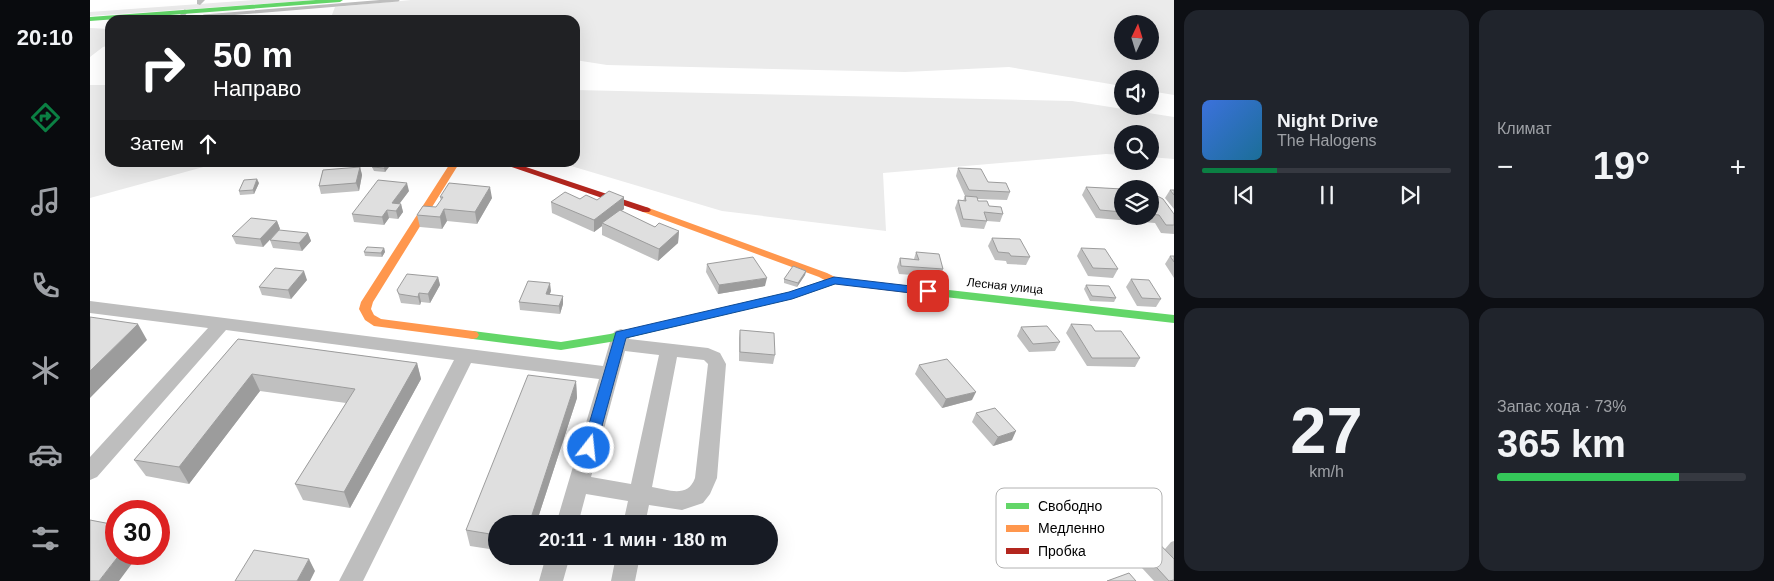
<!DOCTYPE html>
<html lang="ru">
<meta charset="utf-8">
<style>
:root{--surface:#171b24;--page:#20242c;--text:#f1f3f6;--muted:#9ea1a6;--line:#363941;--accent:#0b8043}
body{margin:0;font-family:Arial,sans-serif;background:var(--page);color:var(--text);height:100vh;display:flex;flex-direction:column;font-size:19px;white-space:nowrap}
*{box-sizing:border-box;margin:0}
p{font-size:16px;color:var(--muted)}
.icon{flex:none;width:28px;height:28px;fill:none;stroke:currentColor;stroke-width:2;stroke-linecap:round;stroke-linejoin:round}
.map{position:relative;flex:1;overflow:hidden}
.details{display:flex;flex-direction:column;gap:10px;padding:10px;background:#0d0f14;width:600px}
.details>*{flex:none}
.hud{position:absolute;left:15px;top:15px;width:475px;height:152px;border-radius:15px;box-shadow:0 5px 20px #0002;background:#202124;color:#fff;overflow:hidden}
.needle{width:32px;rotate:4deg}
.fabs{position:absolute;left:1024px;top:15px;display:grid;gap:10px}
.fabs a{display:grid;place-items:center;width:45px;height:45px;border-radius:50%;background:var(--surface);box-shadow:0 5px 20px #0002;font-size:25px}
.speed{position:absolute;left:15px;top:500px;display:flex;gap:10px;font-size:25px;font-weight:700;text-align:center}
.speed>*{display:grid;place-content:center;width:65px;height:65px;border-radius:50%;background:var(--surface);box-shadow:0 5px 20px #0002;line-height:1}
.speed .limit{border:8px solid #d22;background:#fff;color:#111}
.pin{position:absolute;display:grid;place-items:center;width:42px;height:42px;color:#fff;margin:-21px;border-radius:10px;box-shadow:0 2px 8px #0006}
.me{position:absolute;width:55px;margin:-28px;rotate:16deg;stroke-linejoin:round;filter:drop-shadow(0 0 4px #0008)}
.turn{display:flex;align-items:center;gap:18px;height:105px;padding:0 25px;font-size:22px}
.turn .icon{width:65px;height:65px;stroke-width:2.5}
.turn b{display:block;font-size:35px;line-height:42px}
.then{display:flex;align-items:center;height:48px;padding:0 25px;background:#0003;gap:10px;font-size:19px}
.big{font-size:38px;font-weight:700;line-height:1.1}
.details .tile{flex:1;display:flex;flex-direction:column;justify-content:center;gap:8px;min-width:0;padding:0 18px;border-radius:15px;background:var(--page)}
.details .dial{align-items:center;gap:0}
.dial b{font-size:65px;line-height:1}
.song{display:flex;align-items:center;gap:15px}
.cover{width:60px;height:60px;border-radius:8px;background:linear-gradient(135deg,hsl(220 70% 55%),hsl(200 70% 35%))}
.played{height:5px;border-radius:2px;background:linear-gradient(90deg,var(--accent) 30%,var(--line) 30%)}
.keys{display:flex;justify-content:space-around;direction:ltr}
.heat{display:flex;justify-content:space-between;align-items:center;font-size:28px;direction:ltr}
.charge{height:8px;border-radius:4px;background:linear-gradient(90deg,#34c759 73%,var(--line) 0)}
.details .tiles{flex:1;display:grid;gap:10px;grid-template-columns:repeat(2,1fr)}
.trip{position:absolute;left:398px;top:515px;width:290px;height:50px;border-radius:25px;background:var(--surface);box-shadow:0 5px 20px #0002;font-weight:700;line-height:50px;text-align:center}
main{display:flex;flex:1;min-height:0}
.dock{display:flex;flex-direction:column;width:90px;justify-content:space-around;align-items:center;background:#090b0e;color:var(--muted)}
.dock .icon{width:35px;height:35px}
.dock .on{color:var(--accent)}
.dock b{font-size:22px;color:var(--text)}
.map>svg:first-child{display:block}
</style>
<main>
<nav class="dock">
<b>20:10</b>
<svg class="icon on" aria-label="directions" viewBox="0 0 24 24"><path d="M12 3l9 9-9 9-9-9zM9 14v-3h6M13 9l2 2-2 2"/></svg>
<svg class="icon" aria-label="music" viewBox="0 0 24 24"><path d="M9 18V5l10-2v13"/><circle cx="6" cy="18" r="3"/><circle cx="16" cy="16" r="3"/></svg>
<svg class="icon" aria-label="phone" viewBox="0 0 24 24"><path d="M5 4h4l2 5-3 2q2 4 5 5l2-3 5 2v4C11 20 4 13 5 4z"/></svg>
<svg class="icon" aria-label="climate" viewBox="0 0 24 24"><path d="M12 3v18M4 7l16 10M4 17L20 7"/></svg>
<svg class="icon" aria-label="car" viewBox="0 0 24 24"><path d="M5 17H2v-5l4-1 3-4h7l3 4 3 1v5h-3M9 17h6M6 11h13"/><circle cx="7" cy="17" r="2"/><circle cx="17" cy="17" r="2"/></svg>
<svg class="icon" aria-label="filters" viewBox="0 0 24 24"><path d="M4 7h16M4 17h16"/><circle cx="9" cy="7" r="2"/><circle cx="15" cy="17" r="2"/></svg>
</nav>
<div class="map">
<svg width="1084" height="581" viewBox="0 0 1084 581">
<rect width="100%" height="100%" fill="#fff"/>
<path fill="#ebebeb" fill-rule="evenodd" d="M164 0H226L0 16V12Z
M321 0H1084V95L1060 91V79H1032V86L919 67 815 72 517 65 485 60V20H240L245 7ZM1032 24H1060V51H1032Z
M0 28 20 29V45L13 47 0 57Z
M0 85H20V162L128 163 0 198Z
M485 90 982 101 1084 117V159L1060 157V134H1032V155L1016 154 793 173 796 231 632 211 471 163 485 162Z"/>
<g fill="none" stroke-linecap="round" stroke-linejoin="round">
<path stroke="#bebebe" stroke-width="3" d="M114 16 308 0"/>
<path stroke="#bebebe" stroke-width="4.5" d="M89 20 95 12"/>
<path fill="#bebebe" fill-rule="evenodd" d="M107 0H115L110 5 107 4Z
M0 301 513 366 522 335 525 331 531 329 537 331 540 335 539 339 618 348 630 353 636 364 627 478 620 494 613 503 592 510 559 505 555 524H533L538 501 496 494 488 524H466L509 379 381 363 273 581H249L364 360 136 330 7 477 0 480V457L118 328 0 313ZM535 351 569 355 541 484 501 477ZM587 357 614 360 618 364 605 478C598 498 579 490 562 487Z
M456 556H480L473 581H449Z
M526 556H550L545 581H521Z"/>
<path fill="#63d668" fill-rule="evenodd" d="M226 0H253L250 2 0 21V17Z
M744 277 748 279 750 281 748 283 702 299 520 342 471 350 383 339 379 338 377 335 379 332 383 331 471 342 520 334 699 292Z
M841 288 1084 315V323L837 295 835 292 837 289Z"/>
<path fill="#ff974d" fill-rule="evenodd" d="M361 162H370L283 302 281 309 284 315 291 319 383 331 387 332 389 335 387 338 383 339 284 326 275 320 269 309 271 302Z
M556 207 737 273 747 278 841 288 847 292 841 296 740 283 729 277 553 212 551 210Z"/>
<path fill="#b3261e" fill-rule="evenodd" d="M407 162H421L559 208 561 210 559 212H553Z"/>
</g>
<path fill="#c0c0c0" d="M287 162H302V163L295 172 284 171 282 167Z
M270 167 272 175 269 191 231 194 229 186Z
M868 168 920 192 917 200 887 199 888 201 899 206 913 214 910 222 897 221 894 229 871 227 865 208 868 200 873 201 875 196 866 176Z
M169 183 164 194 150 195 149 191Z
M996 187 1032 189V216H1060V192L1084 214V234L1071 233 1065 223 1006 218 992 195Z
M1080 190H1084V209L1075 198Z
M319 191 309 204H311L313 212 308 219 299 218 294 225 264 222 262 214Z
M350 197 402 198 387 224 357 221 352 229 330 227 327 215 346 207 351 201Z
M534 197V209L531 211 565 227 589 231 588 243 568 261 512 235V226L504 232 462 213 461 202 490 199 507 200Z
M187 221 190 229 173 247 146 244 142 236Z
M218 233 221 241 212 251 183 248 180 240Z
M902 238 940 257 936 265 917 264 916 261 905 260 898 246Z
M294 248 295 252 292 257 275 256 274 252Z
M991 248 1028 269 1023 278 998 276 987 256Z
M826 252 853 269 850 277 809 274 807 267 810 258 824 259Z
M1080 256H1084V278L1075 264Z
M617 264 675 286 628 294 616 272Z
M716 271 715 275 707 287 694 283V279Z
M348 277 350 285 340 303 331 302 330 305 311 303 307 290Z
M1041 279 1071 299 1066 307 1047 306 1036 287Z
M217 280 201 299 172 295 169 287Z
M996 285 1026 298 1024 302 1000 301 994 289Z
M461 291 460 294 473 304 470 314 430 310 429 302Z
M981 324 1005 331 1050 358 1045 367 997 366 976 333Z
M931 327 970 342 965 351 939 352 927 336Z
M650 330 685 355 683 364 649 361V338Z
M148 339 327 363 331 379 260 508 213 500 205 484 256 403 170 391 99 484 56 476 44 460Z
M829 365 882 400 852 408 825 374Z
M486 381 487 398 446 524H406V550L380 546 376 530Z
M886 413 922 440 903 446 882 422Z
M1035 533 1075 549 1081 542 1084 541V581H1064L1028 542Z"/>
<path fill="#9c9c9c" d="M299 162H302V163L295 172 294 168Z
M270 167 272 175 269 191 266 183Z
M167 179 169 183 164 194 163 190Z
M317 183 319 191 304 211 302 203Z
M400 187 402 198 387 224 385 212Z
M534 197V209L514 224 512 223V226L504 232V220Z
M311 204 313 212 308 219 306 211Z
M354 209 357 221 352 229 350 217Z
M297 210 299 218 294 225 292 217Z
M187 221 190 229 173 247 170 239Z
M589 231 588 243 568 261 569 249Z
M218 233 221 241 212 251 209 243Z
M294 248 295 252 292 257 291 253Z
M214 271 217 280 201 299 198 290Z
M716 271 715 275 707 287 708 283Z
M348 277 350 285 340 303 338 294Z
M677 278 675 286 628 294 629 285Z
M460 283 461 291 456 302V294Z
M329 293 331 302 330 305 328 297Z
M473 296V304L470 314 469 306Z
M48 324 57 340 0 398V371Z
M327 363 331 379 260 508 254 492Z
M162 374 170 391 99 484 89 467Z
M486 381 487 398 446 524H439Z
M886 392 882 400 852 408 856 399Z
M926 431 922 440 903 446 908 437Z
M30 554H49L29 581H9Z
M219 559 225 571 220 581H207Z"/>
<path fill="#dfdfdf" stroke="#9c9c9c" d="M287 162H299L294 168 282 167Z
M270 167 266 183 229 186 233 170Z
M868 168 891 169 898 182 916 183 920 192 879 190Z
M167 179 163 190 149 191 154 180Z
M288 180 317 183 302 203 311 204 306 211 297 210 292 217 262 214Z
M359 183 400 187 385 212 354 209 350 217 327 215 333 206 346 207 353 197H350Z
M996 187 1032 189V212L1010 210Z
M1080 190H1084V195Z
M519 191 534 197 504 220 461 202 475 192 490 199 496 195 507 200Z
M1060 192 1073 199 1084 214V225H1076L1069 215 1060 214Z
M875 196 887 197 888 201H897L899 206 911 207 913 214 894 212 897 221 873 219 868 200 876 201Z
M530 210 565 227 569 223 589 231 569 249 512 223Z
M161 218 187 221 170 239 142 236Z
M189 230 218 233 209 243 180 240Z
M902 238 930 239 940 257 921 256 919 253 908 252Z
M277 247 294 248 291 253 274 252Z
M991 248 1015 249 1028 269 1003 268Z
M826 252 849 254 853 269 811 266 810 258 829 260Z
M1080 256H1084V262Z
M663 257 677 278 629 285 617 264Z
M703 266 716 271 708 283 694 279Z
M185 268 214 271 198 290 169 287Z
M317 274 348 277 338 294 329 293 328 297 309 294 307 290Z
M1041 279 1059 280 1071 299 1052 298Z
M438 281 460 283 456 294 473 296 469 306 429 302Z
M996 285 1019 286 1026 298 1002 296Z
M0 317 48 324 0 371Z
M981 324 1001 325 1005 331H1031L1050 358H1002Z
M957 326 970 342 943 344 931 327Z
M650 330 684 333 685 355 650 352Z
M148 339 327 363 254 492 205 484 265 389 162 374 89 467 44 460Z
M857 359 886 392 856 399 829 365Z
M438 375 486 381 439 524H406V535L376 530Z
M905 408 926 431 908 437 886 413Z
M0 520 26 525V554H30L9 581H0Z
M1053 527 1084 559V580L1079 581 1035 533Z
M164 550 219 559 207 581H145Z
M1039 573 1046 581H1017Z"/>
<path fill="#1a73e8" stroke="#114b97" d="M744 277 838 288 844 291 838 295 745 284 702 299 536 338 506 448 504 452 499 453 494 452 492 448 526 332 699 292Z"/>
<g text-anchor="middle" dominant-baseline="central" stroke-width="4" stroke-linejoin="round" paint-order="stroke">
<g font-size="12" fill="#000" stroke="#fff">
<text transform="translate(915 286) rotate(6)">Лесная улица</text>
</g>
</g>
<rect x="906" y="488" width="166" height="80" rx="8" fill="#fff" stroke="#b2b2b2" stroke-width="1"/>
<rect x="916" y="503" width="23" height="6" fill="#63d668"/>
<rect x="916" y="525" width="23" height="7" fill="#ff974d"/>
<rect x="916" y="548" width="23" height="6" fill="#b3261e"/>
<g font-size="14" fill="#000">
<text x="948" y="511">Свободно</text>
<text x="948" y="533">Медленно</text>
<text x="948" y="556">Пробка</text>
</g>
</svg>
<div class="fabs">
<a><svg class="needle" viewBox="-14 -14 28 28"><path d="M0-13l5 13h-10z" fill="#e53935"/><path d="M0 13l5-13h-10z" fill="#9ea1a6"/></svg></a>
<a><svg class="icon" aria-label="sound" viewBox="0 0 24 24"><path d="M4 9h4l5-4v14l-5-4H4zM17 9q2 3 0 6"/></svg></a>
<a><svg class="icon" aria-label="search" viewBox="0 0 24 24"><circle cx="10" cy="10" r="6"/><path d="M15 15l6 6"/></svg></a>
<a><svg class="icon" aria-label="layers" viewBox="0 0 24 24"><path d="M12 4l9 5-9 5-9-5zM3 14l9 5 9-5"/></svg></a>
</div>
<div class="speed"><div class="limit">30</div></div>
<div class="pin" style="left:838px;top:291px;background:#d93025"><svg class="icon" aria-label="arrive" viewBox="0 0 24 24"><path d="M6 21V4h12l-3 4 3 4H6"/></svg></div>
<svg class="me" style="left:499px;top:448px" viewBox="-20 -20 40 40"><circle r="17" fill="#1a73e8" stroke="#fff" stroke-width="3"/><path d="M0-11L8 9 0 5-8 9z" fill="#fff"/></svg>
<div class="trip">20:11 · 1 мин · 180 m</div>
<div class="hud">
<div class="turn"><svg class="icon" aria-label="right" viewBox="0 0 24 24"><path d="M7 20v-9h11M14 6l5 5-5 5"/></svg><div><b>50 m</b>Направо</div></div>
<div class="then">Затем<svg class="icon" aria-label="ahead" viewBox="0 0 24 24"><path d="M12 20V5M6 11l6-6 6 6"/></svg></div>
</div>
</div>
<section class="details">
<div class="tiles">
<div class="tile">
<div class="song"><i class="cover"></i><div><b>Night Drive</b><p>The Halogens</p></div></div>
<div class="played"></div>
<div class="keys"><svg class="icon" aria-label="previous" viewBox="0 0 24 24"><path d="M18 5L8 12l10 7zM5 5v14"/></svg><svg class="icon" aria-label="pause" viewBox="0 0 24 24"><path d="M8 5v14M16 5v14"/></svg><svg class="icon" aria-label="next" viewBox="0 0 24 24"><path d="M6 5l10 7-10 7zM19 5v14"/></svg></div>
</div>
<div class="tile"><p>Климат</p>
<div class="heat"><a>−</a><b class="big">19°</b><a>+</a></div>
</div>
<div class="tile dial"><b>27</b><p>km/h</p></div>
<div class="tile"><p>Запас хода · 73%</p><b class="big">365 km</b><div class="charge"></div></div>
</div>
</section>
</main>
